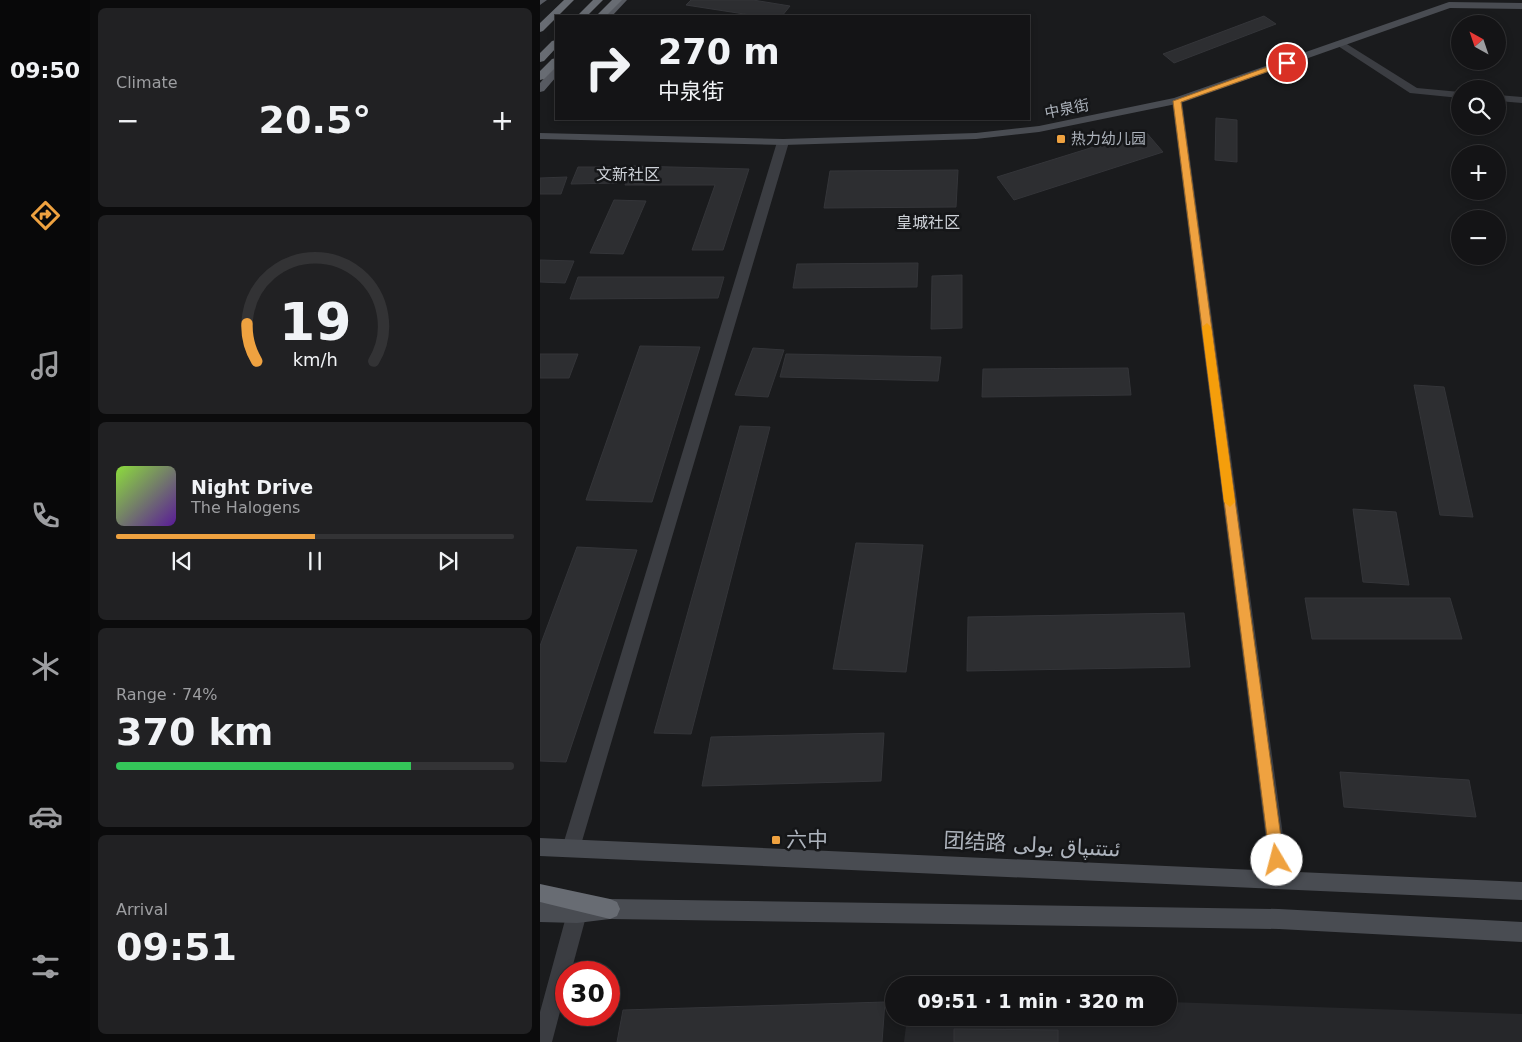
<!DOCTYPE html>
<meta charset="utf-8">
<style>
:root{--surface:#141416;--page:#212123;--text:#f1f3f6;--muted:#9d9ea1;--line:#333335;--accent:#efa240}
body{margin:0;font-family:"DejaVu Sans","Noto Naskh Arabic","Noto Sans SC",sans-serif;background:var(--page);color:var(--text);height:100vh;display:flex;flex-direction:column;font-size:19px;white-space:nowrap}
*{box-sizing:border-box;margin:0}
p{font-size:16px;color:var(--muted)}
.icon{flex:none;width:28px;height:28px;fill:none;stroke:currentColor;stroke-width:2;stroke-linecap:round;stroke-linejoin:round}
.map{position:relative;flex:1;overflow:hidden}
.panel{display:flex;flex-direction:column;gap:8px;padding:8px;background:#0b0b0c;width:450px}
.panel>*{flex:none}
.banner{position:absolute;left:15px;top:15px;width:475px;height:105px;border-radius:0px;box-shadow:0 2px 8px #0003,0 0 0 1px var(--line);background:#141416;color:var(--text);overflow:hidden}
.needle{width:32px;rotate:320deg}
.buttons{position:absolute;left:911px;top:15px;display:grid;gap:10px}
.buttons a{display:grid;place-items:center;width:55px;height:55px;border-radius:50%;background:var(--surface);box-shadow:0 2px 8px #0003,0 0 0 1px var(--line);font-size:25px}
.speed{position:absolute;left:15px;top:961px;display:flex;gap:10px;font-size:25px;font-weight:700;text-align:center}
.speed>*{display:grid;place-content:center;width:65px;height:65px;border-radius:50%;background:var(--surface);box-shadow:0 2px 8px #0003,0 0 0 1px var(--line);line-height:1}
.speed .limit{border:8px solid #d22;background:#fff;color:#111}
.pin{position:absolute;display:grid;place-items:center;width:42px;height:42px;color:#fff;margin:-21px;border:2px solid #fff;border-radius:50%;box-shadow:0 1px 5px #0007}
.me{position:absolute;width:55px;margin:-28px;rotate:352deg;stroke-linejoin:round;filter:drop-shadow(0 0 4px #0008)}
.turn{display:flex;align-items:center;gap:18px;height:105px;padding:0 20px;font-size:22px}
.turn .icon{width:65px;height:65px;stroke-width:2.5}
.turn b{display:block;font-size:35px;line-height:42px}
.big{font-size:38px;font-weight:700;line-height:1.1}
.panel .tile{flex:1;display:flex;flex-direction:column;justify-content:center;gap:8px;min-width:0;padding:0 18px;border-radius:8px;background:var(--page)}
.panel .dial{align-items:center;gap:0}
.dial svg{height:130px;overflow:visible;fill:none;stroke:var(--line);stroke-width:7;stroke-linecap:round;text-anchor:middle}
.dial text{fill:var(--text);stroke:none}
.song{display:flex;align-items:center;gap:15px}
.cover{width:60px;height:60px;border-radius:8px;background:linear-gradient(135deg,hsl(90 70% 55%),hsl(270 70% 35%))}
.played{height:5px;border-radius:2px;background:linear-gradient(90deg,var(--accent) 50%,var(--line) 50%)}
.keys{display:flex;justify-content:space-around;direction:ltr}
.heat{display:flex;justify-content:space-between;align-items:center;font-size:28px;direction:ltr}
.charge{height:8px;border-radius:4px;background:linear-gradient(90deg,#34c759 74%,var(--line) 0)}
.trip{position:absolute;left:345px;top:976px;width:292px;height:50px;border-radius:25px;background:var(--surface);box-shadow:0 2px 8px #0003,0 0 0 1px var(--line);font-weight:700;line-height:50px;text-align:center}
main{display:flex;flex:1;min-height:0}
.dock{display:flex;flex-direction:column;width:90px;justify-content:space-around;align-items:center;background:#080809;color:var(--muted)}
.dock .icon{width:35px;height:35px}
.dock .selected{color:var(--accent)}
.dock b{font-size:22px;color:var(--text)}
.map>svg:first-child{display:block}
</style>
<main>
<nav class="dock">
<b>09:50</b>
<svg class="icon selected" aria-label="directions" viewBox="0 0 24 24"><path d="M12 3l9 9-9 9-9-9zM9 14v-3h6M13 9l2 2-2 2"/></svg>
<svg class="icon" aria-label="music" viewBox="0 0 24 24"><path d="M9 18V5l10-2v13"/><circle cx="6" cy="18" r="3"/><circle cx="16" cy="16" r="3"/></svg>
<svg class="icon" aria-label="phone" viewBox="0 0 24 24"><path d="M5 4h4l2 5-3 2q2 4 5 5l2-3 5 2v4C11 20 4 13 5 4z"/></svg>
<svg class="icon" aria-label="climate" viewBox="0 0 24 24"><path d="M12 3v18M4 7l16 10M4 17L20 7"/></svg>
<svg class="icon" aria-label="car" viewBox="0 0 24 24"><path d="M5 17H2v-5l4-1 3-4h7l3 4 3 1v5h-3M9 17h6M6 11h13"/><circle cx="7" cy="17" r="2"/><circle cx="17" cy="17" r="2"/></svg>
<svg class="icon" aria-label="filters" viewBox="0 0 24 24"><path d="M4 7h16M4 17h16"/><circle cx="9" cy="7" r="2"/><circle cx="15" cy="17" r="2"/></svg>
</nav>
<section class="panel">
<div class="tile"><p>Climate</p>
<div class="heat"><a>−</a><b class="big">20.5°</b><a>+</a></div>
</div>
<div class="tile dial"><svg viewBox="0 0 100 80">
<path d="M14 69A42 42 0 1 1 86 69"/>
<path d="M14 69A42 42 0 0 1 8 46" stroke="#efa240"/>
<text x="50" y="56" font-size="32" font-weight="700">19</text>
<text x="50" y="72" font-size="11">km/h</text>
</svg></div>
<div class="tile">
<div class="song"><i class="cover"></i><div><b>Night Drive</b><p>The Halogens</p></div></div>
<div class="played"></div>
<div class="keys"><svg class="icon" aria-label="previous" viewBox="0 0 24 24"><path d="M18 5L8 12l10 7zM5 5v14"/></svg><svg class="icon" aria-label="pause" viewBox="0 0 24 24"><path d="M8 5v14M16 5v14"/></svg><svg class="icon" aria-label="next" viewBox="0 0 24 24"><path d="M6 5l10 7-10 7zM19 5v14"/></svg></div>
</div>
<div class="tile"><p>Range · 74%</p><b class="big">370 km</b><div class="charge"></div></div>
<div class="tile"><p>Arrival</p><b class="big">09:51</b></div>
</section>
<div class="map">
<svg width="982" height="1042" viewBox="0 0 982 1042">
<rect width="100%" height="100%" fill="#1a1b1d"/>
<path fill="#26272a" d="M629 1002 982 1014V1042H364L367 1018H629Z"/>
<path fill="#2d2e31" stroke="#343539" d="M151 0H213L250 6 242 16H217L146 5Z
M724 16 736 24 634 63 623 54Z
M676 118 697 120V162L675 160Z
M605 131 623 152 474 200 457 177Z
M93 166 209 169 183 250H152L175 185H85Z
M38 167H83L77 183 31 184Z
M418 170 416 207 284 208 290 171Z
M27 177 21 194H0V178Z
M74 200 106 201 83 254 50 253Z
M0 260 34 261 25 283 0 282Z
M378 263 377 287 253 288 257 264Z
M422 275V328L391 329 392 276Z
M38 277H184L178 298 30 299Z
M100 346 160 347 112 502 46 500Z
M213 348 244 350 228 397 195 395Z
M0 354H38L29 378H0Z
M246 354 401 357 398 381 240 377Z
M588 368 591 395 442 397 443 369Z
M874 385 904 387 933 517 900 515Z
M200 426 230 427 151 734 114 733Z
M813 509 856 512 869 585 823 582Z
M316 543 383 545 366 672 293 669Z
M37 547 97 550 26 762 0 761V646Z
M765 598H910L922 639H772Z
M644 613 650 667 427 671 428 617Z
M344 733 341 781 162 786 171 737Z
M800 772 929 780 936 817 804 807Z
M345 1002 342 1042H77L83 1010Z
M414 1029 518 1030V1042H414Z"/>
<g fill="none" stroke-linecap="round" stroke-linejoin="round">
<path stroke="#414449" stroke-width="4" stroke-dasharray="3 4.5" stroke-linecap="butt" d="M423 842H444"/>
<path fill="#3b3d42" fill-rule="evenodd" d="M802 41 877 88 920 92V98L870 93 798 46 797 44Z
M958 95 982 97V103L958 101Z
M637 98 642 101 749 879 747 886 740 888 733 886 731 879 632 101Z
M243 139 249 142 40 848 38 855 31 857 24 855 22 848 237 142Z
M37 903 44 906 47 913 31 972H26V989L12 1042H0V1012L27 913 30 906Z"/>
<path fill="#494c52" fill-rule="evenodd" d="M909 2 982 3V9L910 8 641 103 499 132 436 139 243 145 0 139V133L243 139 436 133 499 126 634 98Z
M0 838 982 882V900L0 856Z
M70 899 739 909 982 922V942L739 929 70 919 37 923 0 922V902L37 903Z"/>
<path fill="#575a61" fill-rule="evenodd" d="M0 0H7L0 5Z
M77 0H87L72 16H62Z
M16 68V77L4 91 0 92V83L12 69Z"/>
<path fill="#686c73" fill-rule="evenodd" d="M24 0H34L3 31 0 32V23Z
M53 0H63L47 16H37Z
M72 0H82L66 16H56Z
M16 40V48L4 61 0 62V53L12 41Z
M16 58V67L4 79 0 80V71L12 59Z
M0 884 70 899 77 902 80 909 77 916 70 919 0 902Z"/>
</g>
<path fill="#efa240" stroke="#9b692a" d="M747 60 749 61V64L641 102 744 860 742 865 737 867 732 865 730 860 633 101Z"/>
<path fill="#f59e0b" d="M667 323 671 327 695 502 690 507 684 502 662 327Z"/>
<g fill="#efa240" stroke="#151618" stroke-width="2">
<rect x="516" y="134" width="10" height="10" rx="2.5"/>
<rect x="231" y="835" width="10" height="10" rx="2.5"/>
</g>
<g text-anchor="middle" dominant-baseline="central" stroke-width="5" stroke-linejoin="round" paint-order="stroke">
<g font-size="15" fill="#adb3bc" stroke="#151618">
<text transform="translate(527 109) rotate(-11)">中泉街</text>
</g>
<g font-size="15" fill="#adb3bc" stroke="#151618" text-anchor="start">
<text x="531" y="139">热力幼儿园</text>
</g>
<g font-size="16" fill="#ced2d8" stroke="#151618">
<text x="88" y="174">文新社区</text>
<text x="388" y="222">皇城社区</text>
</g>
<g font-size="21" fill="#adb3bc" stroke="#151618" text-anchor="start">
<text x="246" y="840">六中</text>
</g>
<g font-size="21" fill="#adb3bc" stroke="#151618">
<text transform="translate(492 845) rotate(3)">团结路 ئىتتىپاق يولى</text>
</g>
</g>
</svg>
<div class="buttons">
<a><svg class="needle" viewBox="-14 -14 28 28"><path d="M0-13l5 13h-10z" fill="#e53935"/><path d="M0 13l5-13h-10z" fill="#9d9ea1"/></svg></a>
<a><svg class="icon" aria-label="search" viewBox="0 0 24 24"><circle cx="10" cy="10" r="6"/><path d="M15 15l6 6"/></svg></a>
<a>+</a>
<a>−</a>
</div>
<div class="speed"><div class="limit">30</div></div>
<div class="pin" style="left:747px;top:63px;background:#d93025"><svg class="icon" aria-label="arrive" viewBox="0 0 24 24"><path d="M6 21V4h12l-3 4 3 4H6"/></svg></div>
<svg class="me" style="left:737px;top:860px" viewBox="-20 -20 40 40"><circle r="19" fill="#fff"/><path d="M0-13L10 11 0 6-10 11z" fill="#efa240"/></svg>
<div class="trip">09:51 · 1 min · 320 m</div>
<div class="banner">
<div class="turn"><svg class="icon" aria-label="right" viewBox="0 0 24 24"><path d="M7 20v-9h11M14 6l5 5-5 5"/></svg><div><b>270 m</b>中泉街</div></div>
</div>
</div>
</main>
